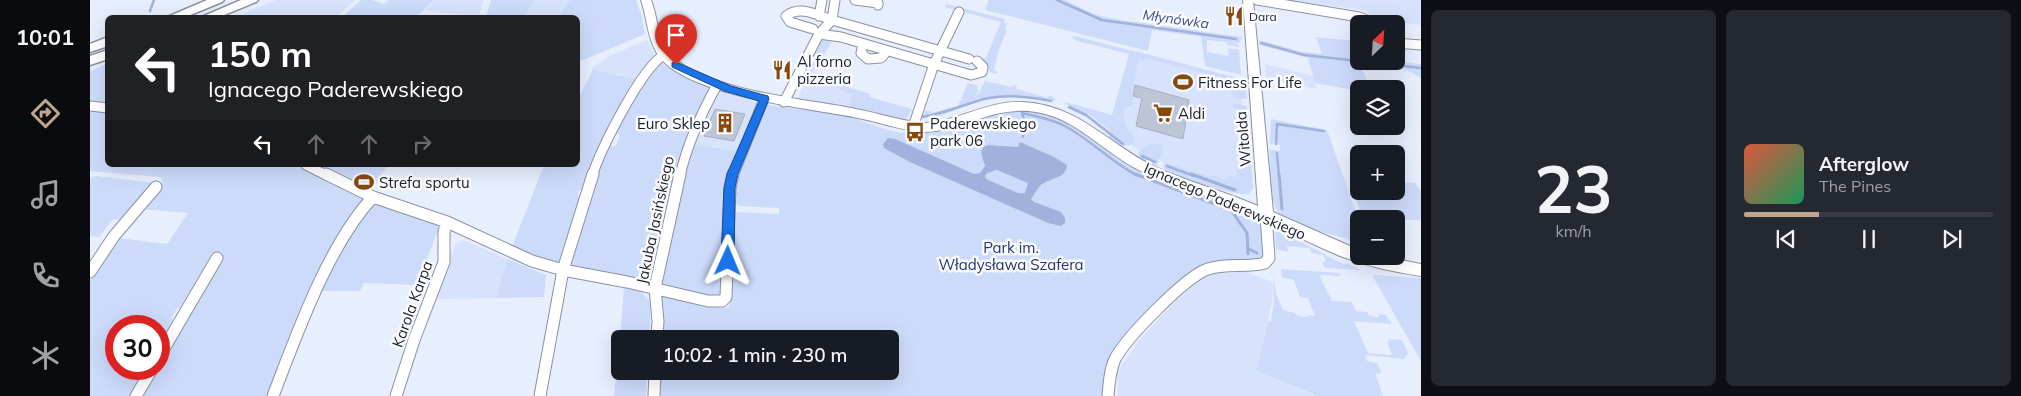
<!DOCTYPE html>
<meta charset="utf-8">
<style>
:root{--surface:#171b24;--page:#242831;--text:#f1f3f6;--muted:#9ea1a6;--line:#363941;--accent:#c1a68d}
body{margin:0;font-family:Mulish,sans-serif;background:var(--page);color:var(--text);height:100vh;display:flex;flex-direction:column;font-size:19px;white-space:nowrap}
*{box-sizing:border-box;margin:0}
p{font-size:16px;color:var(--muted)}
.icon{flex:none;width:28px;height:28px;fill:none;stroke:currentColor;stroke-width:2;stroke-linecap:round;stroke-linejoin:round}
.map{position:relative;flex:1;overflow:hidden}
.sheet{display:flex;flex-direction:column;gap:10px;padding:10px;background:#0d0f14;width:600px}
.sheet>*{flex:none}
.hud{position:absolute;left:15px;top:15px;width:475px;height:152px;border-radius:8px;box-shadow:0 5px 20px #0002;background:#202124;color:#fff;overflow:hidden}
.needle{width:32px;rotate:25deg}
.buttons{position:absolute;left:1260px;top:15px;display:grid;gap:10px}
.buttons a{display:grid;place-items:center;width:55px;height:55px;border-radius:8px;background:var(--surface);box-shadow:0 5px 20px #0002;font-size:25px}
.speed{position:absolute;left:15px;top:315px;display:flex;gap:10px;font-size:25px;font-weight:700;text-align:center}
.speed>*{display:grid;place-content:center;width:65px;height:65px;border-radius:50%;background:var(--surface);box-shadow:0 5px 20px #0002;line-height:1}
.speed .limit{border:8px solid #d22;background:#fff;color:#111}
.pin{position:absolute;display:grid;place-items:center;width:42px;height:42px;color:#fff;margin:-51px -21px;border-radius:50% 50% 50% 0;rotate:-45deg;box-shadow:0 0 5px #0007}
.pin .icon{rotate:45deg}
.me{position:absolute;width:55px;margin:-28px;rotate:1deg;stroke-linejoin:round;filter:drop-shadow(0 0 4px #0008)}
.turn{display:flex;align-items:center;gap:18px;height:105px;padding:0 20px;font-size:22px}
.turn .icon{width:65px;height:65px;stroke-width:2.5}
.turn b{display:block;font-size:35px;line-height:42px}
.lanes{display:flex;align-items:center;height:48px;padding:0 20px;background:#0003;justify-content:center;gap:25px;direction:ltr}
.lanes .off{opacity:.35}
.sheet .card{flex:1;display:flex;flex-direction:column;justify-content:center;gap:8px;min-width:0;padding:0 18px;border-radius:8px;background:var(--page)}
.sheet .dial{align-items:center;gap:0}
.dial b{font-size:65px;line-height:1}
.song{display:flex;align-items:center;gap:15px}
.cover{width:60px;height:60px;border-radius:8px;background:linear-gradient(135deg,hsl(10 70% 55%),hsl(150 70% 35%))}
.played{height:5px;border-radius:2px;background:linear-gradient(90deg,var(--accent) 30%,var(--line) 30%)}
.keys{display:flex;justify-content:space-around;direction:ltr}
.sheet .tiles{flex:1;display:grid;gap:10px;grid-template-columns:repeat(2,1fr)}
.trip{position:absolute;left:521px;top:330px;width:288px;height:50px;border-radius:8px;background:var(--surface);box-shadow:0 5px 20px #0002;font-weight:600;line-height:50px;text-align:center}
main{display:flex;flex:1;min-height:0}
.menu{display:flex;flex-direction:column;width:90px;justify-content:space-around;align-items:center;background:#090b0e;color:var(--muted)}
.menu .icon{width:35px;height:35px}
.menu .active{color:var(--accent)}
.menu b{font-size:22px;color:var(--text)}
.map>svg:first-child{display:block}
</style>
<main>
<nav class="menu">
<b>10:01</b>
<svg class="icon active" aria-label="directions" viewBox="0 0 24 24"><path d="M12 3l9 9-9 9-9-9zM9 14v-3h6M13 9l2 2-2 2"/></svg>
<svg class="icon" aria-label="music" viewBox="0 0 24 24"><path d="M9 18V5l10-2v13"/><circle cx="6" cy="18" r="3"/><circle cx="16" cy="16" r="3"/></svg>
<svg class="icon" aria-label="phone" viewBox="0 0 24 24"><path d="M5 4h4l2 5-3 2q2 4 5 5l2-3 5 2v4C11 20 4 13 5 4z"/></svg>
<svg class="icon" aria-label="climate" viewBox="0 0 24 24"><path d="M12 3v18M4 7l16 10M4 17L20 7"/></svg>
</nav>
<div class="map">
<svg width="1331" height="396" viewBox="0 0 1331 396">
<rect width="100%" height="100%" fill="#e7eefd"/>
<path fill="#d7e2fc" d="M186 0H265L246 17 143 18Z
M344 0H394L388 17 335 10Z
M445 0H480L469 17 434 18Z
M1188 0H1331V25L1282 19 1277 10Z
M557 40 566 57 548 79 502 70 505 66 519 56Z
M1046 51 1151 79 1155 148 1146 188 1060 157 1021 133Z
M1175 64 1223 76 1227 89 1176 79Z
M715 77H720L743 85 762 96 759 107 708 99Z
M627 90 670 103 649 152 602 143Z
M374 240 417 259 406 298 343 299 366 244Z
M1156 272 1183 282 1182 302 1166 371 1225 396H1028L1027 372 1050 339 1082 305 1107 282 1122 274Z"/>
<path fill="#cddbfb" d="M271 0H282L294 4 299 0H344L328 15 335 17H252Z
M401 0H445L434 17H396Z
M480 0H546L552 17 555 34 491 61 488 59V18L469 17Z
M899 0H975L1006 15 1031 20 1152 37 1149 43 1138 42 1148 44 1149 47 1137 45V42L1117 40V52L1139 56 1138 48 1149 50 1151 75 1115 66 1111 37 1062 30 1058 51 895 10Z
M856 4 915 19 914 23 917 24 915 29 917 30 908 52 904 70 908 72 907 74 899 72 897 64 891 59 896 58 911 22 855 7Z
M985 36 1155 80 1157 99 1148 98 1141 93V89L1148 91 1147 81 1054 58V60L1049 59 1041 95 1043 98 1042 105 1035 107C1029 134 1043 124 1044 141L1040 145 1030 146 1019 137 1021 132 1000 115 975 104V102L1022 115 1039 54 991 42 981 38Z
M1226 37 1269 41V61H1306L1331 64V78L1317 70 1270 65 1281 89H1269V91L1225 83 1218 58 1173 46 1170 45 1169 40 1209 51 1232 54Z
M729 39 742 42 722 73V76L719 75Z
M568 61 584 71 621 87 576 224H573L571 234 573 235 562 280 478 268 516 147 526 146 530 135 523 133 556 74Z
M17 64V105L0 103V71Z
M503 70 548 79 539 91 499 176 495 178 493 183 497 184 495 190H489L488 195 492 200 469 265 422 247 454 165H488V99Z
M895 81 922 87 923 85 927 86 926 89 958 98 960 95 965 99V101L929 96 909 97 898 98 849 116 832 117 835 111H841V113L868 106 870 101 875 99H871L878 83 888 86 887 89 889 90 886 95 888 94Z
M745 83 780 94 779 97 822 109 818 117 815 119 763 107 759 108 762 95 742 86Z
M1144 103 1157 106 1159 145 1144 142H1151L1149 109 1142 107Z
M677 105C704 109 733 110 760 117 781 123 799 134 822 133 857 133 887 115 921 110 939 108 957 115 974 120L1122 198 1162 215 1170 224 1173 230 1174 257 1170 260 1107 269 1084 287 1023 353 1015 372 1013 396H567L568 371H800V339H570L572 295 629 308 639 307 642 277 644 276 642 264V216L648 212 689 214V208L649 206 643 202 650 166 653 165 656 159 654 156Z
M0 110 17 111 18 165H211L273 195 275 201 257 227 179 396H49L64 369H69V361L131 255 122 253 90 308H87L81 319H83L69 346V326H26V369H56L41 396H0V278L28 238 77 244 98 213 50 209 73 182 70 177 0 171Z
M1181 119 1237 130 1269 221V244C1254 233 1195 231 1185 207 1180 194 1180 164 1179 149L1190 151V145L1184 143 1180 145Z
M602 143 649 152 632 291 628 298 623 299 574 287 569 281 579 234 583 232 584 225 582 224Z
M1060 144 1074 145 1067 166 1050 158 1048 154 1050 150Z
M1144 145 1160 150 1163 188 1159 194C1146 197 1082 176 1073 168L1074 162 1121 177 1122 175 1137 180 1139 175 1146 178 1151 150 1143 147Z
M223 165H298L281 191Z
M6 176 65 183 33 220 23 219 9 237 0 236V178Z
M1259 179 1269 180V191H1306V182L1325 183 1331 191V220L1273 219Z
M289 202 349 222 348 230 327 285 274 283 270 291H232L261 228 284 203Z
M1190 231 1251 263 1255 265 1256 263 1271 270 1235 268 1232 263 1236 261 1233 255 1222 253 1219 248 1197 246 1198 252 1186 249 1185 233Z
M417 259 456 275 454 297 406 298Z
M1191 269 1249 273 1251 276 1229 275 1242 301 1262 302 1266 311 1277 312 1279 316 1289 317 1288 314 1296 315 1302 324 1264 321 1278 353 1302 355 1297 342H1299L1298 339 1312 340 1318 353 1314 359 1275 355 1277 361 1287 363 1291 371 1290 374 1285 373 1293 396H1227L1166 371 1178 321H1181L1184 303 1183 274 1186 294 1193 310 1205 313 1207 316 1218 317V315L1225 316 1218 298 1210 297 1204 280 1192 277Z
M1282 275 1331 278V361Z
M534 287 550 290 561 303 559 339H530Z
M530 341V371H557L556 396H524Z"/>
<path fill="#a0b2db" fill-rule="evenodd" d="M798 138 805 139 884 174 890 173 895 166 891 153 893 147 898 145 928 147 930 142 964 157 977 165C976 180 959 177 950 186 947 189 944 195 941 199L944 202 971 212 975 218V223L971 226 958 223 820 162 794 148 793 144ZM907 170 938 183 935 193H928L896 179 895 176 897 173Z"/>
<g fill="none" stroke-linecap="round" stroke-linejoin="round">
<path stroke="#a0b2db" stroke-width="2.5" d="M967 0 1012 20 1146 39
M60 11 64 0
M1171 43 1214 55 1331 68
M979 107 996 115 1033 144
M932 113C946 116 960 119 973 125 1000 139 1021 162 1048 176
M932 113 934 119 933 137
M832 117C855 114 876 103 899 98 920 94 941 97 961 101
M1186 144 1187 124 1234 131
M1187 153 1189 176
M1052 156 1065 162
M1077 166 1104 176"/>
<path stroke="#a0b2db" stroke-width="3" d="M1045 174 1141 210 1157 233 1158 254
M1101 174 1145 190
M1189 174 1192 209
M1159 249 1167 253"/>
</g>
<path fill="#bdc5d7" stroke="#a6aec0" d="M1045 85 1099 100 1093 139 1046 126 1052 98 1043 96Z
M625 109 655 114 644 141 614 136Z"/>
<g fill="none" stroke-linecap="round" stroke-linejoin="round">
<defs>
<path id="street-far1" d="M765 0 788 3V5
M1167 0 1269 17 1286 24
M729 16 732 0
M723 29 700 22 696 16C710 5 727 15 742 20L745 0
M1306 43 1331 45
M773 44 771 53 778 59 791 58 797 51
M879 59 742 20 729 34 751 37 881 75 892 72 893 67 887 61
M694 102 729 34
M0 106 18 108
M823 127 844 64 869 12
M216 165 238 176
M502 176C511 149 551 68 574 55
M590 176C597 144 611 114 627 85
M643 176 674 99"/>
<path id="street" d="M236 174 283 197 357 222 442 261 473 270 537 282 618 301H632L636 297 640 188 643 174
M0 272 24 236 66 187
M567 339 568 321 565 288 590 174
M69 357 127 258
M46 396 62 369
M183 396C207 334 238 245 283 197
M306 396 324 340 354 262V232L357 222
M450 396 473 270 503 174
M564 396 565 371
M1018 396C1019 383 1020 370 1025 359 1036 338 1096 276 1118 269 1136 263 1157 268 1175 263L1179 258 1176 215"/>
<path id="secondary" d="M551 0H561C568 17 567 39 579 53 612 91 718 99 766 109 789 113 810 121 833 123 868 122 898 100 933 102 989 105 1018 144 1065 167 1098 182 1134 191 1168 206L1153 0H1163L1183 212 1269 250V256H1290L1331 264V276C1303 272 1277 266 1250 256 1213 241 1178 221 1140 205 1109 192 1075 185 1045 168 1013 151 988 121 951 113 904 103 876 131 833 132 809 130 786 121 763 117 715 108 605 96 572 60 557 43 558 20 551 0Z"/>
<path id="primary" d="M117 0H134L132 2 93 18H75Z
M151 0H168L166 2 127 18H109Z
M18 37V46L0 52V44Z
M18 50V59L0 65V56Z"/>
</defs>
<use href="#street-far1" stroke="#8990a1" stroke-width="11"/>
<use href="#street" stroke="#8990a1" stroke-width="13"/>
<use href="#secondary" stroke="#8990a1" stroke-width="2"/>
<use href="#primary" stroke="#8990a1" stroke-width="3"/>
<use href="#street-far1" stroke="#fff" stroke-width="9"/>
<use href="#street" stroke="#fff" stroke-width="11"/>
<use href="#secondary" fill="#fff" fill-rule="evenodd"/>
<use href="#primary" fill="#fff" fill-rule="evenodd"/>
</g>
<path fill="#1a73e8" stroke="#114b97" d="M586 62 641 86 678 96 679 99 648 174 645 188 644 261 642 264H633L631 261 634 188 637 174 669 101 634 91 582 67V63Z"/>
<defs>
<symbol id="restaurant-bare" viewBox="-9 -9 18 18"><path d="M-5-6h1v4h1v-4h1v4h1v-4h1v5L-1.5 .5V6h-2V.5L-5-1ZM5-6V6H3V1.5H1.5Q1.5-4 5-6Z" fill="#87480c" stroke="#f9fbff" stroke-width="2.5" paint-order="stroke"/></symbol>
<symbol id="stadium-bare" viewBox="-9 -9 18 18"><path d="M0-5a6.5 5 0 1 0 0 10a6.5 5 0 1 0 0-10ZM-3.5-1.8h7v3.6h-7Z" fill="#87480c" stroke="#f9fbff" stroke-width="2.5" paint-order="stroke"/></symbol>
<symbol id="supermarket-bare" viewBox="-9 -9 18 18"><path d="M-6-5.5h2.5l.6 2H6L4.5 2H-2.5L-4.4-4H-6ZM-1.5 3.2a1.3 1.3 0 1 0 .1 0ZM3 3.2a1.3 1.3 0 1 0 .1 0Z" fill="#87480c" stroke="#f9fbff" stroke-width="2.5" paint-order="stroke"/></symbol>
<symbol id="building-bare" viewBox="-9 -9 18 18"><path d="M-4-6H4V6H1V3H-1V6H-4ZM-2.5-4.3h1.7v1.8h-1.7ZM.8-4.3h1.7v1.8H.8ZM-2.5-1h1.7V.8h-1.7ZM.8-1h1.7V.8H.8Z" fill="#87480c" stroke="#f9fbff" stroke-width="2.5" paint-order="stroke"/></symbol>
<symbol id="bus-bare" viewBox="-9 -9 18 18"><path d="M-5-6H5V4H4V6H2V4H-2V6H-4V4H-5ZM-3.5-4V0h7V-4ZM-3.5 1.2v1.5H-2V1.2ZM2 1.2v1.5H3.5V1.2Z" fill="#87480c" stroke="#f9fbff" stroke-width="2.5" paint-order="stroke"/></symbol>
</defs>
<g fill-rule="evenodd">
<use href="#restaurant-bare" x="1130" y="2" width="28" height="28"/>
<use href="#restaurant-bare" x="678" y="56" width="28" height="28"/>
<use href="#stadium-bare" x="1079" y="68" width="28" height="28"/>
<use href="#supermarket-bare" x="1059" y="99" width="28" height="28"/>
<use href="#building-bare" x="621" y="109" width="28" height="28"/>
<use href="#bus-bare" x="811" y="118" width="28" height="28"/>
<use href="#stadium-bare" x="260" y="168" width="28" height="28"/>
</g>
<g text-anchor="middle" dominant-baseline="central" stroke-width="5" stroke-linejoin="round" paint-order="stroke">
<g font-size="12" fill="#1c1f26" stroke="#f9fbff" text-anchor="start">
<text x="1159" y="16">Dara</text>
</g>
<g font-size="14" font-style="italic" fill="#3c5187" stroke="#f9fbff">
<text transform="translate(1086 19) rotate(8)">Młynówka</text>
</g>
<g font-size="15" fill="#1c1f26" stroke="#f9fbff" text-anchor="start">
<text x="707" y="61">Al forno<tspan x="707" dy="17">pizzeria</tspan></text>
<text x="1108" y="82">Fitness For Life</text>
<text x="1088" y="113">Aldi</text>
<text x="620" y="123" text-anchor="end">Euro Sklep</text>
<text x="840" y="123">Paderewskiego<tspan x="840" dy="17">park 06</tspan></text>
<text x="289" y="182">Strefa sportu</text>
</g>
<g font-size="15" fill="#1c1f26" stroke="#f9fbff">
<text transform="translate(1153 139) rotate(-95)">Witolda</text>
<text transform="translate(1135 201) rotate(23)">Ignacego Paderewskiego</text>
<text transform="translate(565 220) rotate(-78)">Jakuba Jasińskiego</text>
<text transform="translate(322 304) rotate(-70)">Karola Karpa</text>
</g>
<g font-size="15" fill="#24376a" stroke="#f9fbff">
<text x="921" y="247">Park im.<tspan x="921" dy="17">Władysława Szafera</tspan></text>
</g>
</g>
</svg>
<div class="buttons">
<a><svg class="needle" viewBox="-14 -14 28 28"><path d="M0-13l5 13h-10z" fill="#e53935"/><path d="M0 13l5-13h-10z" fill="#9ea1a6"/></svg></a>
<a><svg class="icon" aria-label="layers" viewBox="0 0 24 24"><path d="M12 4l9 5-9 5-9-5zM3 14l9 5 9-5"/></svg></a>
<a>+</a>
<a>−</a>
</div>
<div class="speed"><div class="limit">30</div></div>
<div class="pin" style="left:586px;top:65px;background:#d93025"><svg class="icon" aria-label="arrive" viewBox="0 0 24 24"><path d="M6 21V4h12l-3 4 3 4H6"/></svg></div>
<svg class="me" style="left:638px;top:261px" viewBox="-20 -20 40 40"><path d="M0-17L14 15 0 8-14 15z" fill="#1a73e8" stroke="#fff" stroke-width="4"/></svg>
<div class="trip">10:02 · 1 min · 230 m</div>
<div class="hud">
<div class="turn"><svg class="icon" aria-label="left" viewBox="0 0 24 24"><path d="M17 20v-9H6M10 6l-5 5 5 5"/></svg><div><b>150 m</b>Ignacego Paderewskiego</div></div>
<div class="lanes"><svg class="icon" aria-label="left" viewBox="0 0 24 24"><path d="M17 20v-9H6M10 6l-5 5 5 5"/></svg><svg class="icon off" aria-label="ahead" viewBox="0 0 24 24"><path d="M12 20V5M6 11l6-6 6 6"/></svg><svg class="icon off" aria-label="ahead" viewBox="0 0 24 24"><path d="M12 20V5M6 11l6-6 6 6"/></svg><svg class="icon off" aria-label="right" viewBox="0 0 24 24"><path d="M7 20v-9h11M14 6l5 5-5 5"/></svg></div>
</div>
</div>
<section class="sheet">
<div class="tiles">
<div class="card dial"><b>23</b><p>km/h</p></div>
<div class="card">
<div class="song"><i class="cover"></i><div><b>Afterglow</b><p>The Pines</p></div></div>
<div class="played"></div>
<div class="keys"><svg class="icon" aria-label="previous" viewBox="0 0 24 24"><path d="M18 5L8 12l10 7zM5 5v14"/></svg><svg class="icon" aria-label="pause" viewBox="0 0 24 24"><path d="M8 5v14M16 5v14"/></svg><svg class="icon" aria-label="next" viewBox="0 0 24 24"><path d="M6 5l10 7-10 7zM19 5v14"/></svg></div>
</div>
</div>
</section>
</main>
